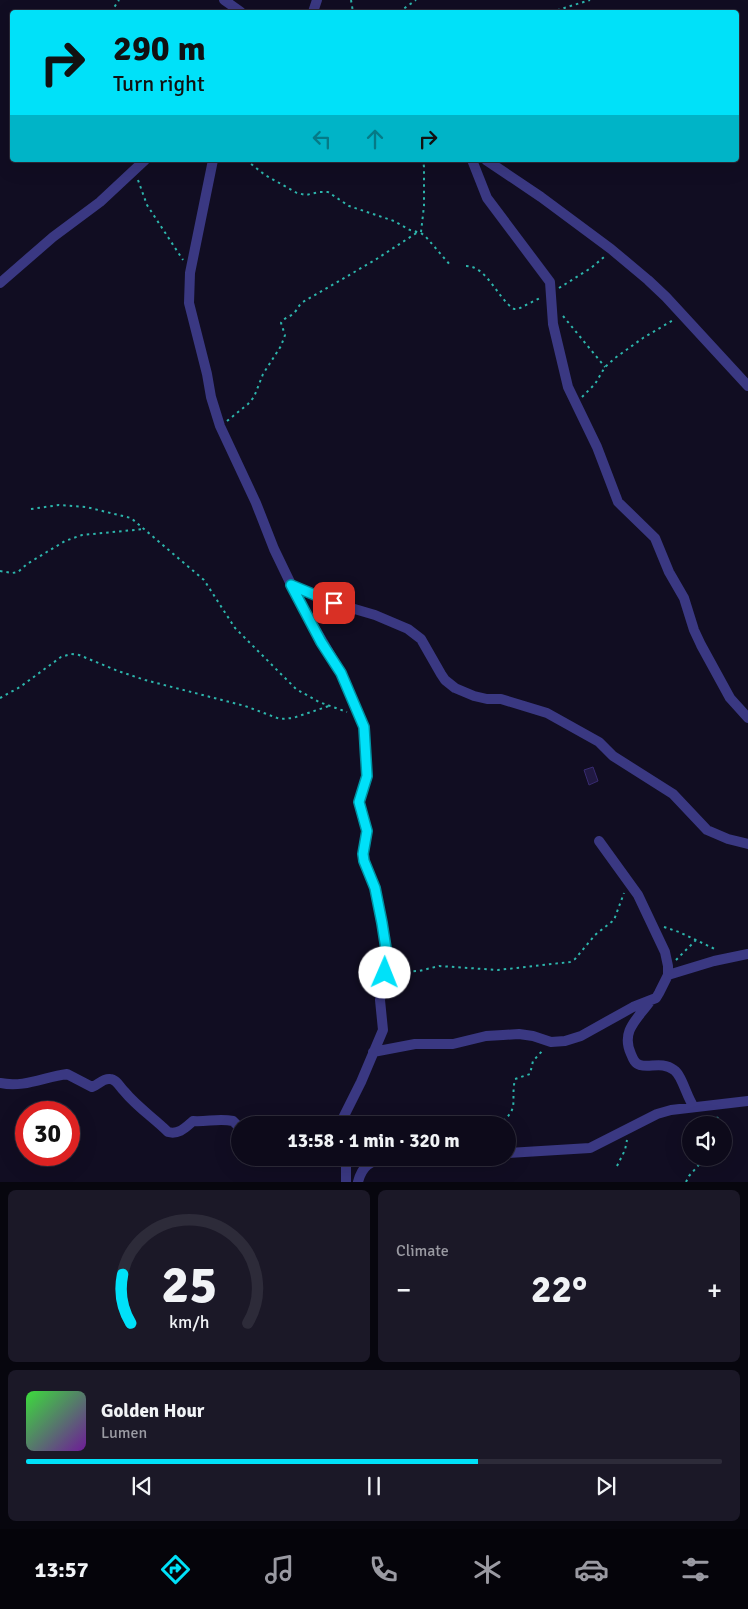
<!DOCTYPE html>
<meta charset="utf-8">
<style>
:root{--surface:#0d0a1a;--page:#1b1827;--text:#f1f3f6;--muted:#9a9aa2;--line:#2d2b39;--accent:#00e1f9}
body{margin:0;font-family:Signika,sans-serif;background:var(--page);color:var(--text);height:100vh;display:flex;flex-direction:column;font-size:19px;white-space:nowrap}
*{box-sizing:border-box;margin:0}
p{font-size:16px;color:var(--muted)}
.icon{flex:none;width:28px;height:28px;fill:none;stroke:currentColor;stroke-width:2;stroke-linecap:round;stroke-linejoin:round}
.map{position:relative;height:1182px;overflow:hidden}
.panel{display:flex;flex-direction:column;gap:8px;padding:8px;background:#07060e;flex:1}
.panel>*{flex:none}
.top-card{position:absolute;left:10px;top:10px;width:729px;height:152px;border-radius:5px;box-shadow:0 5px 20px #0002,0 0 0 1px var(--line);background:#00e1f9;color:#111;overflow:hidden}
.controls{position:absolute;left:682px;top:1116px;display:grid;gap:10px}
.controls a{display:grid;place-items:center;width:50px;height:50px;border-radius:50%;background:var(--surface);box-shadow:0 5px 20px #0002,0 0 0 1px var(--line);font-size:25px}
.speed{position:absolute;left:15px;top:1101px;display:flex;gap:10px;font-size:25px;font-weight:700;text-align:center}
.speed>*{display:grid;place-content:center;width:65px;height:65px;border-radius:50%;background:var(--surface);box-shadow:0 5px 20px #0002,0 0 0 1px var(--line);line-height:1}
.speed .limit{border:8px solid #d22;background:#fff;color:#111}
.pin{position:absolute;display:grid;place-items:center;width:42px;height:42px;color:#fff;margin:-21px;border-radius:10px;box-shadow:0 2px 8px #0006}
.me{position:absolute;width:55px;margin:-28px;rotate:1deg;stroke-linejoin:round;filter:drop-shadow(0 0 4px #0008)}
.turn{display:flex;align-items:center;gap:18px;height:105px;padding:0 20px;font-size:22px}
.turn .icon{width:65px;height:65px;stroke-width:2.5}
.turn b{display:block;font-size:35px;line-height:42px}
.lanes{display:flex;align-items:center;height:48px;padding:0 20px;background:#0003;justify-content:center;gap:25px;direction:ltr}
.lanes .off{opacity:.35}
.big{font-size:38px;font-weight:700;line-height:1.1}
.panel .widget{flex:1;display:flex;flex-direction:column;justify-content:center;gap:8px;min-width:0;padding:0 18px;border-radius:8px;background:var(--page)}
.panel .dial{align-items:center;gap:0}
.dial svg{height:130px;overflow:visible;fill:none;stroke:var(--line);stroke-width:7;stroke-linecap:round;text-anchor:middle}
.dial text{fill:var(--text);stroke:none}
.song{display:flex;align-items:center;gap:15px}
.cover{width:60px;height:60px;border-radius:8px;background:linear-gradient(135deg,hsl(120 70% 55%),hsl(280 70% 35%))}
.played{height:5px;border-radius:2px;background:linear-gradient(90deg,var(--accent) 65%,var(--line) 65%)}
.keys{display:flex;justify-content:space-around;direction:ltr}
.heat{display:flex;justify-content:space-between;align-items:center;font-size:28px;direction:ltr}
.panel .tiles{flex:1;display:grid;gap:8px;grid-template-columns:1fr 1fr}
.widget:last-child{grid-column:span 2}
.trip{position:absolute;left:231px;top:1116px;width:285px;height:50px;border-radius:25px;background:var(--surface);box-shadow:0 5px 20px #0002,0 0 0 1px var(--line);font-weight:700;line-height:50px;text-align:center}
.dock{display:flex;height:80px;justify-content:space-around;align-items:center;background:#05040a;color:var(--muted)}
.dock .icon{width:35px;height:35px}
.dock .selected{color:var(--accent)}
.dock b{font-size:22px;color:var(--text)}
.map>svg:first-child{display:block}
</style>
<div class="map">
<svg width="748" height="1182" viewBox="0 0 748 1182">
<rect width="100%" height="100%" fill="#110d22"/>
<path fill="#211943" stroke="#382b70" d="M593 767 598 781 589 785 584 770Z"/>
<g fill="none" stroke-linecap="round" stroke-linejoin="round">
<path stroke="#2db5ac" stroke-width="2" stroke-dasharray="2.5 4" stroke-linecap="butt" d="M351 0 353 12
M111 12 119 0
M399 12 416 0
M551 12 590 0
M246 160 265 175 297 193 306 195 319 192H328L349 206 394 221 410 230 421 233 426 237 451 266
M138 180 147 205 183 260
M421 232 424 206V167L423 160
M466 266C487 266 497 298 514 309H518L542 297
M559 288 591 268 604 257
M563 316 605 367
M582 397 595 384 605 367 615 358 643 338 675 319
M227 421 248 404 254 397 263 374 281 346 285 335 281 323C284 317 291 317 295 312 298 308 299 305 303 302L375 260 418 232
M31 509 59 505 86 507 131 518 204 580 235 628 296 689 319 702 347 712
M0 571 12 573 18 572 27 564 65 541 82 535 144 529
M0 698 20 687 61 657 71 654 79 655 118 671 145 680 245 706 280 719 293 718 329 706
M664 927 679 932 717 950
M676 960 696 940
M394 972 419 971 439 966 498 970 570 962 575 959 595 935 614 920 624 893
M498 1125C521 1108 510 1103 515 1079L530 1074 533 1061 544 1049
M714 1125 719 1114
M617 1166 625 1150 627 1140
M686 1182 689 1176 705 1158"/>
<path stroke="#3a3882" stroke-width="10" d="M224 0 241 12
M313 12 317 0
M213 160 190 273 189 303 207 374 211 397 220 426 256 503 274 549 300 603 341 673 364 727 367 776 359 802 367 831 363 854 364 861 375 888 385 941 387 964 380 1000 383 1030 361 1082 344 1116 343 1125
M472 160 487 198 550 282 553 324 568 387 597 447 618 502 655 538 669 572 684 598 694 630 701 645 730 698 748 718
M486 160 541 197 611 249 648 280 666 297 748 386
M0 283 53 237 100 202 145 160
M291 585 334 603 375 615 408 629 421 639 441 674 445 680 455 688 474 696 487 699H501L547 713 599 742 613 756 673 794 707 830 728 839 748 844
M599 841 638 895 665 952 668 966V975
M651 1000C639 1018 620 1030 631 1054 633 1059 635 1064 640 1065 650 1068 662 1061 674 1070 682 1075 687 1098 694 1107
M373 1052 415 1044H453L486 1036 503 1035 519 1034 533 1036 551 1042 565 1041 581 1036 633 1007 656 998 659 993 668 975 714 961 748 954
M0 1083C24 1088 44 1077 67 1074L92 1087C98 1085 103 1078 110 1079 116 1079 120 1087 124 1091 137 1107 154 1118 168 1132 179 1135 186 1127 193 1121 207 1122 219 1118 233 1121L240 1128
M508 1153 590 1148 657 1114 671 1110 748 1101
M346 1182V1158
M358 1182C362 1166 370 1161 385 1158"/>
</g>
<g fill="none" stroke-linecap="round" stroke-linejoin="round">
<defs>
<path id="route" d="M334 603 291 585 321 642 341 673 364 727 367 776 359 802 367 831 363 854 364 861 375 888 382 923 387 955 385 973"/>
</defs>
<use href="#route" stroke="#0092a2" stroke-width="12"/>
<use href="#route" stroke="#00e1f9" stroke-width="9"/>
</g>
</svg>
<div class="controls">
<a><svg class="icon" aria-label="sound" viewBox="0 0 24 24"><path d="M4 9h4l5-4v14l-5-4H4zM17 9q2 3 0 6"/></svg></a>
</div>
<div class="speed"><div class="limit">30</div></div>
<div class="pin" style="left:334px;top:603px;background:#d93025"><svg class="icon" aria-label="arrive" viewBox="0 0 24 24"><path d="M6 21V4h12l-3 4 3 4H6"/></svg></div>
<svg class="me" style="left:385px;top:973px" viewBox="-20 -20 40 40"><circle r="19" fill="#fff"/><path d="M0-13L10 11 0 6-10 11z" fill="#00e1f9"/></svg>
<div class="trip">13:58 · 1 min · 320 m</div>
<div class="top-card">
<div class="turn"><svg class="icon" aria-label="right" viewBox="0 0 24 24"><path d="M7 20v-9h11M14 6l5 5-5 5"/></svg><div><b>290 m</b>Turn right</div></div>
<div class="lanes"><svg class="icon off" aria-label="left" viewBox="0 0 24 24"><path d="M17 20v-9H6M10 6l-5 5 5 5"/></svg><svg class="icon off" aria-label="ahead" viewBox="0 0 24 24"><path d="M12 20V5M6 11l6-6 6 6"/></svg><svg class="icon" aria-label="right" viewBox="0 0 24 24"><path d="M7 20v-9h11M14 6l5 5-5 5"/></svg></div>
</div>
</div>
<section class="panel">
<div class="tiles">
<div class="widget dial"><svg viewBox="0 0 100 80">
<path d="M14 69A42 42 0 1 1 86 69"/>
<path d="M14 69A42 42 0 0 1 9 39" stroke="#00e1f9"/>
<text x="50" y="56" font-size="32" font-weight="700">25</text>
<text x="50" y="72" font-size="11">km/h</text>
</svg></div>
<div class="widget"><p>Climate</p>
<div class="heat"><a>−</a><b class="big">22°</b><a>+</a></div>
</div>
<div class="widget">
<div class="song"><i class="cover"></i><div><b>Golden Hour</b><p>Lumen</p></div></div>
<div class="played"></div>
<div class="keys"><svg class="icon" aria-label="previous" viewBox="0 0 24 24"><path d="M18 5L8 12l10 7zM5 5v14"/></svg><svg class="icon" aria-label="pause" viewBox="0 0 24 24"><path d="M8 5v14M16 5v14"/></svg><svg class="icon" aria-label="next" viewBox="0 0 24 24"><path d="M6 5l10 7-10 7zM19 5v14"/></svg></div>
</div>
</div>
</section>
<nav class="dock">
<b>13:57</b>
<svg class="icon selected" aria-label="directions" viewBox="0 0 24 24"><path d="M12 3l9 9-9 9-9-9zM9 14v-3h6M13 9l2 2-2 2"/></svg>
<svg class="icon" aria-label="music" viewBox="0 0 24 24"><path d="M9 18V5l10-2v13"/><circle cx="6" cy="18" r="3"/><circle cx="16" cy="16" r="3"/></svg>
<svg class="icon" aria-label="phone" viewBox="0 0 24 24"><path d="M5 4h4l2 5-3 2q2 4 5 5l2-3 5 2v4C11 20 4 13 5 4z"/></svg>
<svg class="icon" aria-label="climate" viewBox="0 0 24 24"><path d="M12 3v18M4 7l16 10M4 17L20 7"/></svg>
<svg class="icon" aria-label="car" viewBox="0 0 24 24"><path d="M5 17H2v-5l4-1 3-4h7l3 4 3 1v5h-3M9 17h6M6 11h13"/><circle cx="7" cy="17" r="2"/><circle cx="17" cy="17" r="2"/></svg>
<svg class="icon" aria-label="filters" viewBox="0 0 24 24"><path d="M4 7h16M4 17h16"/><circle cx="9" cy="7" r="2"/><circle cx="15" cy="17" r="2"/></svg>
</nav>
